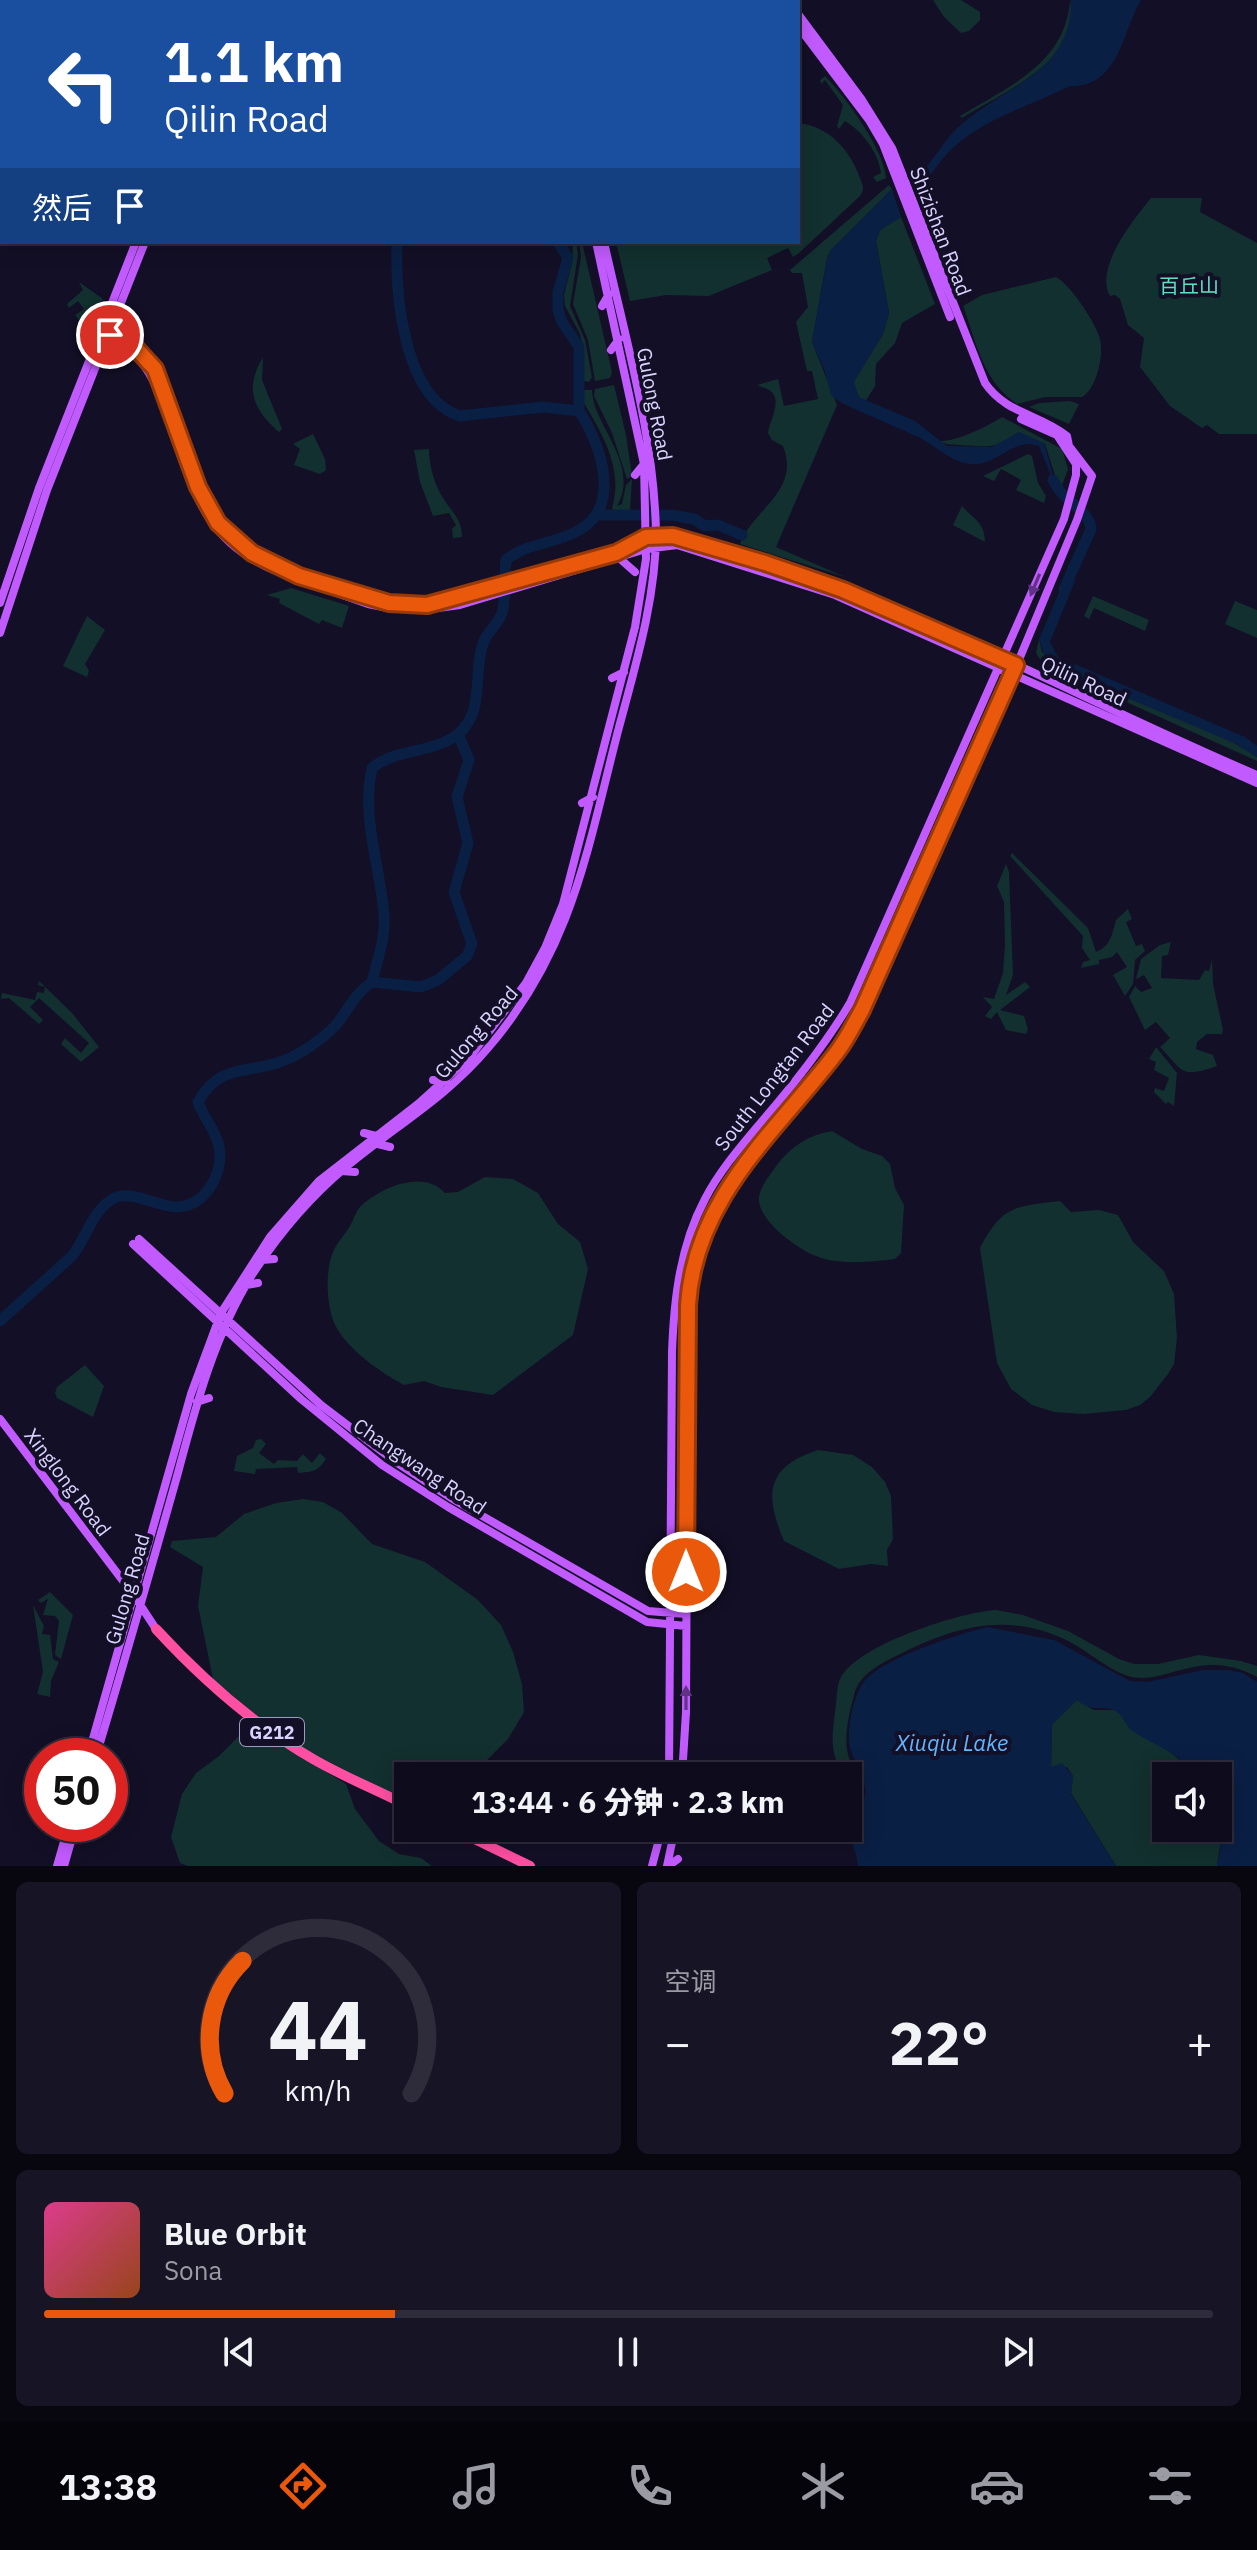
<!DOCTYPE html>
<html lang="zh">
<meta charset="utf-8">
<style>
:root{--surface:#0e0b1c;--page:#171425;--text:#f1f3f6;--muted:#9b9ba3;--line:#2e2b3b;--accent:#ea580c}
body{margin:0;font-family:"IBM Plex Sans","Noto Sans SC",sans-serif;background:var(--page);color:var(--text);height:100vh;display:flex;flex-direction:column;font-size:30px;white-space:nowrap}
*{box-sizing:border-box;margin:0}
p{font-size:26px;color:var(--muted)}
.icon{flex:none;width:44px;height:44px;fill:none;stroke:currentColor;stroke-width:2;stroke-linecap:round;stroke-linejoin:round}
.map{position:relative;height:1866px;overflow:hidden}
.side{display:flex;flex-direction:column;gap:16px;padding:16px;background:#08060f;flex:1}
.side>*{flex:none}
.top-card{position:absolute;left:0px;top:0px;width:800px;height:244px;box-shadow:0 4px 20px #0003,0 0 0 2px var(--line);background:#1a4fa0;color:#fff;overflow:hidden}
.controls{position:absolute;left:1152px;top:1762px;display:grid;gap:16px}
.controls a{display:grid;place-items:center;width:80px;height:80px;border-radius:0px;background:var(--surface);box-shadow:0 4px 20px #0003,0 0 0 2px var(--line);font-size:40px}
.speed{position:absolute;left:24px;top:1738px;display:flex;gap:16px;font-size:40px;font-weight:700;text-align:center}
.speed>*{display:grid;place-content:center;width:104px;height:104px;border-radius:50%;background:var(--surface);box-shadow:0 4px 20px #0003,0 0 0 2px var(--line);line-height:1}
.speed .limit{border:12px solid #d22;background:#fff;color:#111}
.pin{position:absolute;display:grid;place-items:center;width:68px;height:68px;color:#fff;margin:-34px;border:4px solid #fff;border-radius:50%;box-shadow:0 2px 8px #0007}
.me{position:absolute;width:88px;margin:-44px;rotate:0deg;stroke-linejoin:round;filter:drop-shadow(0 0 6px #0008)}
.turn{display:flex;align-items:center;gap:28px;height:168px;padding:0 32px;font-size:36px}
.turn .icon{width:104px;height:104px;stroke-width:2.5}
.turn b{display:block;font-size:56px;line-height:68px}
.then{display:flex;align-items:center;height:76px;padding:0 32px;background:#0003;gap:16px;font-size:30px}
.big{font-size:60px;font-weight:800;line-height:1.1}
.side .tile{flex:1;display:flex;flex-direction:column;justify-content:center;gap:12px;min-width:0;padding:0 28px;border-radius:12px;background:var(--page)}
.side .dial{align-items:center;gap:0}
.dial svg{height:208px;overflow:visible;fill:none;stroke:var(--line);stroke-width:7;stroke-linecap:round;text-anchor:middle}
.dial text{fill:var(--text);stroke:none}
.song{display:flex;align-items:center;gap:24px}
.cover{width:96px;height:96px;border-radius:12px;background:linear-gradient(135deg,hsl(330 70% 55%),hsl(20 70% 35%))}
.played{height:8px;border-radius:4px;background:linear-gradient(90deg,var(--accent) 30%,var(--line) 30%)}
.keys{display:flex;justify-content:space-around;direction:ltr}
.heat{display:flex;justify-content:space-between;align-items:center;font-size:44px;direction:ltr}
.side .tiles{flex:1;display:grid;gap:16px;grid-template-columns:1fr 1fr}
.tile:last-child{grid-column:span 2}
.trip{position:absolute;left:394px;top:1762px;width:468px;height:80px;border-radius:0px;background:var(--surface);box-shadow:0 4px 20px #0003,0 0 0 2px var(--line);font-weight:800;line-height:80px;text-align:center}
.dock{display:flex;height:128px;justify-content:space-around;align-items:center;background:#06040b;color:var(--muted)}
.dock .icon{width:56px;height:56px}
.dock .selected{color:var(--accent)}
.dock b{font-size:36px;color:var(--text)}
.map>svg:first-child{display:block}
</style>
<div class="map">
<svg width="1257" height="1866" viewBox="0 0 1257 1866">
<rect width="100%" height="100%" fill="#130f26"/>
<path fill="#12302f" d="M933 0H961L980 12V20L969 31 961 33 944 17Z
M1070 0C1084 60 1003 92 962 118L960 116C1008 87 1066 63 1070 0Z
M825 76C845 96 885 151 886 178L877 182 873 177 881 173C878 152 863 132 845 121L839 129 837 126 843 105 825 80 821 84 820 80Z
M798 123C829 126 850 150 860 178 863 186 865 189 860 196L799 253 793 257 788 248 767 258 772 270 709 296 666 295 630 301 616 242H798Z
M889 185 892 189 831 250 827 258 812 342 837 405 776 547 845 577 740 544C752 510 801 491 783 446L772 440 768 433C769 422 784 399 769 390 765 388 761 387 757 385L778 379 784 406 818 399 812 371H807L796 322 808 307 802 273H792L790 270Z
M1151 198H1202L1200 212 1257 243V434H1219L1207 425 1202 428 1170 406 1140 367 1144 338 1128 325 1120 299 1115 295 1110 296C1094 268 1134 219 1151 198Z
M901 217 935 304 902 323 895 343 876 364 875 386 865 402 859 397 853 382 883 334 889 313 876 241 880 230Z
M573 242H576L578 254 570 306 585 340 592 377 589 382 584 381V354L580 334 565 306 564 295 572 263Z
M579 242H582L612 372 610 378 595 381 588 340 573 304 581 257Z
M1056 277C1070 284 1096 323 1100 339 1104 355 1097 388 1082 397H1045L1017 404C982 380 977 344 963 306L982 295Z
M79 282 103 299 87 330 75 315 84 309 78 301 69 308 67 304 83 290Z
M263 357 262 380 282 429 279 432C253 409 244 389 263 357Z
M614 385 626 435 632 476 627 479 612 433 594 396 595 389Z
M584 390H592C592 424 641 464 617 506L622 504 626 485 632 479 630 511H614L612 508C624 469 602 433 582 400Z
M1070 401 1079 404 1069 424 1029 407 1039 403Z
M1002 417 1062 449 1068 469 1060 491 1045 444 1017 433C998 451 982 446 959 445 950 444 948 446 940 441 956 442 988 426 1002 417Z
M313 434 325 459 326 470 320 474 294 465 300 449 293 444Z
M429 449C429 466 435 487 445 501 453 513 462 520 462 537L453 538 452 529 456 525 449 513 433 516 420 482 414 450Z
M1028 454 1032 456 1038 483 1046 496 1044 503 1016 490 1021 480 1001 469 994 481 983 476Z
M962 506C973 519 985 522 985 542L953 525Z
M291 588 349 606 342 628 322 620 319 624 279 603 280 599 267 595Z
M1093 596 1149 620 1145 631 1094 608 1089 619 1084 616Z
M1235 601 1257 610V638L1225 624Z
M87 616 105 630 85 664 89 671 87 677 63 666Z
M1039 639 1042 652 1234 743 1257 757V761L1044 665 1036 653Z
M1012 853 1088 928 1096 952C1111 946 1112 934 1116 920L1128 909 1132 919 1126 922 1136 946 1142 944 1145 951 1135 960 1133 984 1125 996 1113 975 1127 967 1117 952 1112 957 1099 960V964L1081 968 1083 962 1090 960 1082 948 1083 936 1010 856Z
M1006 864 1009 872 1013 975 1006 995 1025 982 1030 987 1000 1010 1024 1016 1028 1029 1026 1034 1006 1030 997 1012 991 1019 985 1016 992 1007 983 997 994 999 1003 973 1005 944 1004 902 997 886Z
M1171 942 1168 955 1162 956 1161 978 1199 980 1205 970 1209 971 1212 959 1213 984 1223 1030 1222 1034H1207L1197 1042 1196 1049 1213 1055 1217 1066C1180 1079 1183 1071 1160 1047L1170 1038 1156 1022 1145 1030 1129 997 1135 986 1141 992 1152 988 1144 975 1136 979 1141 959 1160 945Z
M39 981 72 1013 99 1047 81 1062 61 1044 65 1038 81 1053 89 1043 39 998 30 1007 43 1020 39 1024 9 998 1 999 2 993 35 1000 37 992 44 993 45 987 38 985Z
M1156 1047 1177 1073 1174 1106 1168 1102 1166 1104 1154 1092 1155 1088 1164 1091 1169 1078 1154 1070 1156 1062 1149 1059Z
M832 1131 862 1149 882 1156 890 1164 895 1188 904 1205 901 1253 895 1259C874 1262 835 1265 816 1256 797 1249 756 1219 759 1197 761 1185 770 1175 777 1165 791 1146 809 1135 832 1131Z
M485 1177 513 1179 538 1193 558 1224 580 1242 588 1269 573 1335 493 1395 441 1387 424 1381 404 1385C379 1371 349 1351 335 1325 326 1305 324 1266 336 1246 340 1239 346 1233 350 1226 354 1219 356 1210 362 1205 382 1187 424 1169 445 1193L458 1192Z
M1060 1201 1071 1212 1099 1210 1118 1215 1133 1242 1164 1271 1174 1294 1177 1338 1174 1364 1168 1374 1150 1397 1140 1405 1126 1410 1083 1414 1054 1412 1032 1405 1011 1389 997 1363 980 1248C1002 1206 1015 1206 1060 1201Z
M85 1365 104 1386 93 1417 57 1398 55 1393 57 1387Z
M261 1439 266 1444 259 1453 274 1464 278 1460 297 1461 303 1454 312 1463 320 1453 326 1459C318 1471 313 1472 298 1473L297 1467 256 1469 255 1474 234 1471 237 1456 253 1448 256 1440Z
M818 1450 853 1455 872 1467 885 1482 891 1496 893 1539 887 1550 888 1566 871 1564 839 1569 784 1541C764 1494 766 1467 818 1450Z
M303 1499 323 1502 342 1513 372 1544 425 1562 478 1600 501 1625 513 1652 522 1684 524 1712 508 1739 471 1776H408V1803L317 1757 260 1718 213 1679 198 1606 203 1567 170 1547 172 1541 216 1537 244 1514 276 1503Z
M50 1592 73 1615 61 1659 55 1655 59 1621 55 1616 43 1615 48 1599 41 1603 38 1600Z
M33 1605 44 1626 42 1634 50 1635 53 1659 59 1662 51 1681 50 1697 37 1694 43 1672Z
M996 1610 1023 1615 1068 1631 1119 1659 1134 1664H1158L1199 1655 1241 1661 1257 1666V1677C1238 1667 1221 1663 1199 1666 1176 1669 1151 1683 1128 1676 1107 1669 1089 1652 1070 1642 1011 1612 958 1625 902 1653 884 1662 859 1673 854 1695 849 1715 842 1740 850 1761 854 1772 864 1781 862 1794 860 1805 851 1816 848 1827V1776H842C828 1745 833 1734 836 1703 837 1695 837 1686 840 1679 856 1645 960 1612 996 1610Z
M1077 1700 1094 1710H1114L1122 1715 1130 1729 1166 1748 1184 1764 1192 1776H1166V1828H1218V1818L1222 1833 1217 1866H1116L1071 1793 1073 1776 1067 1767 1051 1768 1052 1724Z
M250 1725 346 1784 355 1809 379 1841 399 1854 421 1858 432 1866H188L180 1863 171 1837 182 1794 196 1773 219 1756Z"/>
<path fill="#0a1f44" d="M1071 0H1141C1122 32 1119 88 1070 86 1009 116 948 127 920 197L914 179C933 164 944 138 963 123 1008 85 1072 71 1071 0Z
M892 189 901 217 880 230 876 241 889 313 883 334 854 382 859 397 915 421 947 446 992 447 1019 432 1044 443 1059 496 1039 446C1012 437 997 467 970 464 950 461 937 447 920 438 893 425 866 415 840 402L831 395 825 372 812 342 827 259 831 250Z
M1067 574 1075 581 1050 642 1058 657 1245 737 1257 746V757L1234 743 1054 667 1045 657 1039 639Z
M987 1627 1054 1640 1130 1681 1147 1682 1203 1670H1228L1243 1673 1257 1682V1866H1217C1225 1837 1218 1806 1218 1776H1192C1181 1751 1153 1746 1133 1731 1124 1725 1123 1712 1111 1709 1096 1706 1093 1712 1077 1700L1052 1725 1051 1767 1062 1763 1073 1776 1071 1794 1116 1866H858C857 1854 850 1841 851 1830 852 1815 867 1805 865 1789 863 1771 848 1756 849 1736 849 1720 855 1690 867 1678 890 1656 956 1635 987 1627Z"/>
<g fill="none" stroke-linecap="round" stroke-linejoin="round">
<path stroke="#0a1f44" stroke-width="11" d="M558 242 568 258 558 292V310L562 322 579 347V411
M1053 480C1064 504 1089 508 1091 529L1064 589
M596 515H671L694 519 705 526 718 525 742 535
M372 982 421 987 438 980 467 956 472 944 454 892 468 843 457 797 469 760 458 734
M0 1321 72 1256C86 1239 91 1213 111 1200 129 1187 158 1208 178 1207 206 1205 224 1173 219 1147 217 1132 203 1117 198 1102 221 1060 253 1076 290 1058 305 1051 325 1037 336 1025 349 1009 354 994 372 982 377 961 386 937 384 915 380 865 361 818 372 768 396 748 433 754 458 734 486 712 472 670 484 641 489 629 501 622 503 609 506 593 504 576 506 560 527 542 558 544 581 529 622 504 600 442 579 411L543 407 460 416C403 398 395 293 397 242"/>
<path stroke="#c25bff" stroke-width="8" d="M359 0 364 2
M378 0 383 2
M779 0 781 2
M787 0 789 2
M68 2 73 0
M88 2 93 0
M219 2 220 0
M227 2 228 0
M719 2 722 0
M732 2 735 0
M798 26 869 120 883 144 950 317
M0 33 2 32
M0 40 2 39
M602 306 609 294
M102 332 133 345 152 363 202 498 218 523 252 553 299 576 389 603 427 605 616 553 646 537 673 536C730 552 786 568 841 589 982 643 1118 716 1257 775
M99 340C112 345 126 348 137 358 151 371 157 389 163 406 191 477 196 538 276 571
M611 350 619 339
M635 475 644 464
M618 557 635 572
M311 584 368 604 393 609
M0 603 39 488 136 242
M423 610 460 605 646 549 677 545 835 595 1257 783
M0 633 47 490 145 242
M612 678 624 672
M582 803 593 797
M433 1080 446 1081
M364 1133 376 1136
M378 1144 390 1147
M341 1171 355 1172
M139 1239 321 1405 397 1463 451 1498 648 1611 686 1614
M133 1244 301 1399 382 1465 448 1507 647 1622 686 1626
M262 1260 274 1259
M246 1285 258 1283
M197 1402 209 1398
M0 1419 133 1594 156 1629
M88 1756 191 1394 221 1313 270 1237 319 1181 418 1104 469 1058 526 983 545 948 563 904 635 627 646 559 644 464 596 242
M96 1756C124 1664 150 1572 176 1480 195 1409 213 1338 252 1275 278 1235 309 1198 346 1167 395 1126 446 1098 488 1048 572 950 587 851 618 731 635 667 656 599 656 533 654 433 625 338 604 242
M669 1776 672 1352C674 1299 680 1246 705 1199 720 1170 742 1145 763 1120 794 1084 825 1045 850 1003L1064 519 1076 475V464L1057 435 1021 419
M682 1776 686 1712 688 1305C696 1181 804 1110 862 1010L1006 691 1077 520 1092 476 1069 446 1067 436C1040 414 1006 414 985 383L892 148 862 100 798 14
M57 1866 69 1824
M64 1866 76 1824
M652 1866 662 1828
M667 1866 675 1828
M668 1866 678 1859"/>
<path stroke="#ff4fa3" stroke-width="10" d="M156 1629C202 1679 254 1725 313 1759 344 1777 377 1790 408 1806
M452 1828 530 1866"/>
</g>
<defs><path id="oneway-solid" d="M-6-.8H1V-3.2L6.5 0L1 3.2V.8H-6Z" transform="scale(2)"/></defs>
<g fill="#623188">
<use href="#oneway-solid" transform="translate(1035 585) rotate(113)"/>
<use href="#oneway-solid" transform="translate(686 1698) rotate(-90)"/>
</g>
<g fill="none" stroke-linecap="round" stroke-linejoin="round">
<defs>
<path id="route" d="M110 335 133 345 155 369 198 487 218 523 252 553 299 576 389 603 427 605 616 553 646 537 673 536 765 563 843 590 1016 665 862 1010C854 1024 847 1039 837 1052 776 1132 695 1197 688 1305L686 1572"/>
</defs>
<use href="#route" stroke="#983908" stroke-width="20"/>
<use href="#route" stroke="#ea580c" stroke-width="14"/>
</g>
<g text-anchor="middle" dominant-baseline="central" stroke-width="8" stroke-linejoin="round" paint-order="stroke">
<rect fill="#130f26" stroke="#9e99be" stroke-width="2" x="240" y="1718" width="64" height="28" rx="6"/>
<g font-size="18" font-weight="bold" fill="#d9d4ff">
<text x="272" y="1732">G212</text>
</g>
<g font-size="20" fill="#d9d4ff" stroke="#130f26">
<text transform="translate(941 231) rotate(69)">Shizishan Road</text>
<text transform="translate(655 404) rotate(79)">Gulong Road</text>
<text transform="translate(1084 681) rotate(25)">Qilin Road</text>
<text transform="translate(476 1032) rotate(-49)">Gulong Road</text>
<text transform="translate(774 1077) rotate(-52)">South Longtan Road</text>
<text transform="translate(420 1466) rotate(34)">Changwang Road</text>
<text transform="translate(68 1482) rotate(53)">Xinglong Road</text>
<text transform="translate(127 1589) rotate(-74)">Gulong Road</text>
</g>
<g font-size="20" fill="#5fe0c0" stroke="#130f26">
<text x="1189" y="285">百丘山</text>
</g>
<g font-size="22" font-style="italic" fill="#62b6ff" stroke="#130f26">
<text x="952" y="1742">Xiuqiu Lake</text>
</g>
</g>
</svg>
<div class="controls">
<a><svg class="icon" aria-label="sound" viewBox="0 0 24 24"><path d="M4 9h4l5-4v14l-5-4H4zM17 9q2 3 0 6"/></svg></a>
</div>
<div class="speed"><div class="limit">50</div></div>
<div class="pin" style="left:110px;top:335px;background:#d93025"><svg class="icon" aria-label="arrive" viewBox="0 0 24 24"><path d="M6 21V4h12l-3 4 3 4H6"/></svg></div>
<svg class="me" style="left:686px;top:1572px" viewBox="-20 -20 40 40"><circle r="17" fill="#ea580c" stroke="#fff" stroke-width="3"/><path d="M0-11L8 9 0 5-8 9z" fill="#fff"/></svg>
<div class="trip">13:44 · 6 分钟 · 2.3 km</div>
<div class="top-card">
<div class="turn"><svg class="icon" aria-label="left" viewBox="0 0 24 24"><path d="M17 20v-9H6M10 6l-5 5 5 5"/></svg><div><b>1.1 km</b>Qilin Road</div></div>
<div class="then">然后<svg class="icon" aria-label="arrive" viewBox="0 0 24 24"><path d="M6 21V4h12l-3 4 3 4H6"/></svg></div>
</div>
</div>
<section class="side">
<div class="tiles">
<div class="tile dial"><svg viewBox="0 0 100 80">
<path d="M14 69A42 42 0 1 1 86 69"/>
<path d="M14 69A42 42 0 0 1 21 18" stroke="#ea580c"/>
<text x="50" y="56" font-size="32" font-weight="700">44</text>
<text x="50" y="72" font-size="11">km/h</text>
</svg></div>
<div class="tile"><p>空调</p>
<div class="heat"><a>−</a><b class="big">22°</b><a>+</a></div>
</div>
<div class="tile">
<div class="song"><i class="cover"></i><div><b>Blue Orbit</b><p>Sona</p></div></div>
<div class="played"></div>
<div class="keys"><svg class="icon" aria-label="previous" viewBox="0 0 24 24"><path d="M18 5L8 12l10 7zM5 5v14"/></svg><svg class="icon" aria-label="pause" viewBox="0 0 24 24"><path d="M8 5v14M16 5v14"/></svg><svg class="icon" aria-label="next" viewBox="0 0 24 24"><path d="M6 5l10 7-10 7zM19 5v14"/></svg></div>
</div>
</div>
</section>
<nav class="dock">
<b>13:38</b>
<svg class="icon selected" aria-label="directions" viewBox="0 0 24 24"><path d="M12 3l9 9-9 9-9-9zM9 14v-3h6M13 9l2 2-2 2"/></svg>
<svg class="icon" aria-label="music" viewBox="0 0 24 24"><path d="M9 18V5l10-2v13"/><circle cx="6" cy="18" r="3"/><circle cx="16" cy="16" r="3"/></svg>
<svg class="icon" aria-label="phone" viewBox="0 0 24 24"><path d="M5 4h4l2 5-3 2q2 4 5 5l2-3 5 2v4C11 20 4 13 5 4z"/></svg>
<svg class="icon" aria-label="climate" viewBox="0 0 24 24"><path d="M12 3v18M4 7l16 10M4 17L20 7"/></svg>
<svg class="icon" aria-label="car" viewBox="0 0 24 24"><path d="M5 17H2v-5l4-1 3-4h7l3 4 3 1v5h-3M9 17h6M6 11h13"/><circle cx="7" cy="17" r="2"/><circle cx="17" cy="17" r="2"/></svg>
<svg class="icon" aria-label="filters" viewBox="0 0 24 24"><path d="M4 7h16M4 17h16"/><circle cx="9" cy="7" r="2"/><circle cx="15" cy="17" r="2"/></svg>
</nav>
